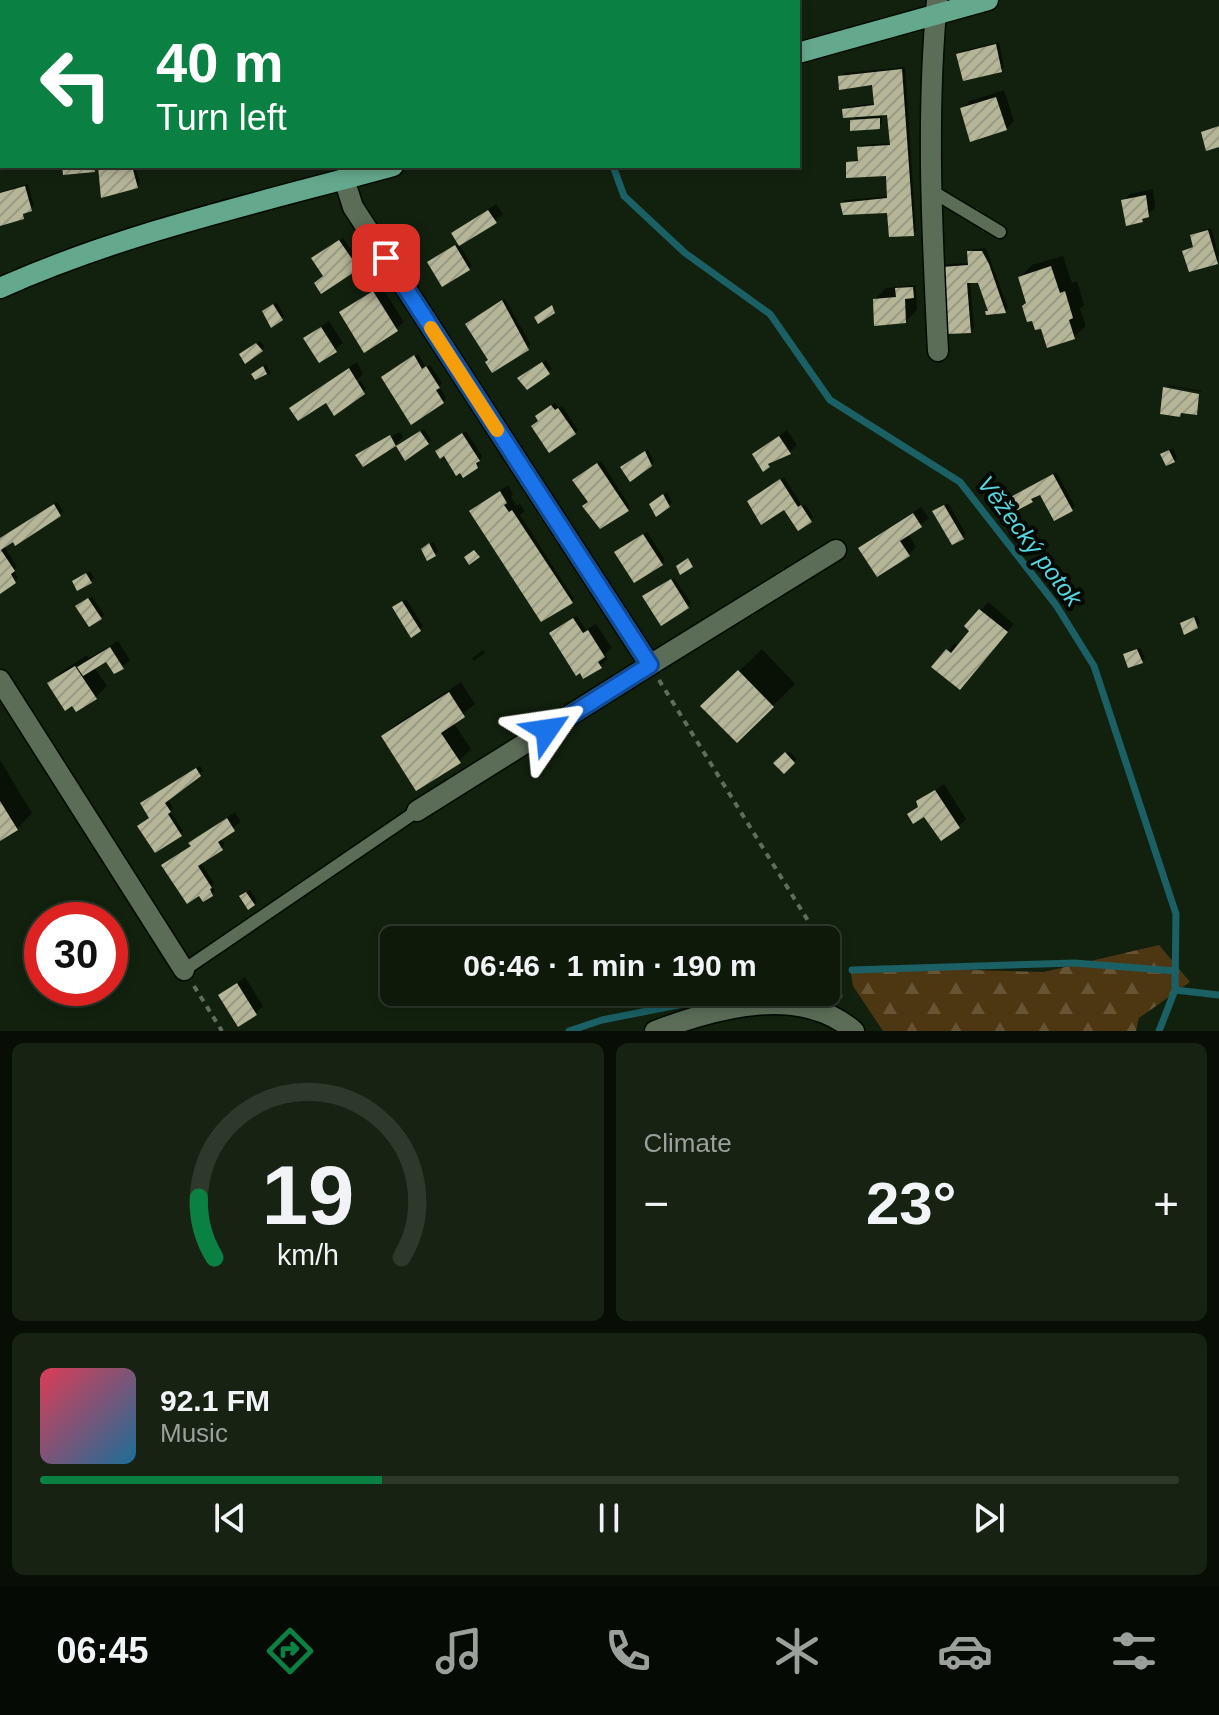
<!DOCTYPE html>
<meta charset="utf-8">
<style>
:root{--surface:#0e190a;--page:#172213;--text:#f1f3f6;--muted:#9ba09c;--line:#2e382b;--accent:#0b8043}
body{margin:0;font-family:Arial,sans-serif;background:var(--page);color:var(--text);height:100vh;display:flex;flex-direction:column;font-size:30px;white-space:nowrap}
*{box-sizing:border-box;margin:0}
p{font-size:26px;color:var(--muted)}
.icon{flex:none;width:44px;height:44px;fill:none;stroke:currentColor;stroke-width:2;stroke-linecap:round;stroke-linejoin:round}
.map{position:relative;height:1031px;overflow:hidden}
.drawer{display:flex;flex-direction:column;gap:12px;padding:12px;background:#080e06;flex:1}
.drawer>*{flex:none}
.hud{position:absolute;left:0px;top:0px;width:800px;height:168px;box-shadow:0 4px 12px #0003,0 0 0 2px var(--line);background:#0b8043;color:#fff;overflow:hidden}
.speed{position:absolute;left:24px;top:902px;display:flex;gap:16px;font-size:40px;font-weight:700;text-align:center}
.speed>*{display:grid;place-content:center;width:104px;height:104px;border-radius:50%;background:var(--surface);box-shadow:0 4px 12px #0003,0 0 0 2px var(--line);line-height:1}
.speed .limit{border:12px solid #d22;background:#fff;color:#111}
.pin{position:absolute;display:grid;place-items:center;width:68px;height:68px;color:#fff;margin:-34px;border-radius:16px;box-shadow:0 4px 12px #0006}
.me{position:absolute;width:88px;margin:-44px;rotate:58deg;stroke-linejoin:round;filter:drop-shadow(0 0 6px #0008)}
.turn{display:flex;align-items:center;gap:28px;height:168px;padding:0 24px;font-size:36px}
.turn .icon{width:104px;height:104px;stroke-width:2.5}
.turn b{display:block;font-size:56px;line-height:68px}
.big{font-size:60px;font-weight:700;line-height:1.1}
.drawer .widget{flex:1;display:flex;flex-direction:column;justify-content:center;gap:12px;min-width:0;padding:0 28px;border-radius:12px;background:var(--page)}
.drawer .dial{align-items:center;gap:0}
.dial svg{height:208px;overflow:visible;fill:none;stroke:var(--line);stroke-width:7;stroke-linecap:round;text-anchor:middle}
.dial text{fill:var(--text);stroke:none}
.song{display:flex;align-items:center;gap:24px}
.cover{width:96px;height:96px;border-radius:12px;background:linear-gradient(135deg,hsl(350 70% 55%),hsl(200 70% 35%))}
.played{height:8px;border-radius:4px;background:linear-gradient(90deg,var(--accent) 30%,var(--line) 30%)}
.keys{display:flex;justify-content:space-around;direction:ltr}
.heat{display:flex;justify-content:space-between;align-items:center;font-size:44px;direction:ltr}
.drawer .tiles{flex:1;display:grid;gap:12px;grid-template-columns:1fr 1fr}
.widget:last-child{grid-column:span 2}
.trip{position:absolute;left:380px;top:926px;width:460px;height:80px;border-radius:12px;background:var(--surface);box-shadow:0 4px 12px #0003,0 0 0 2px var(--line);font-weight:700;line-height:80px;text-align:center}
.tab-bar{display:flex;height:128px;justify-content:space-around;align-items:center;background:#060a04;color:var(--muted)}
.tab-bar .icon{width:56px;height:56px}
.tab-bar .current{color:var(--accent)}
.tab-bar b{font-size:36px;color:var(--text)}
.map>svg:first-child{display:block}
</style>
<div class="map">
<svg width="1219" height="1031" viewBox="0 0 1219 1031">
<defs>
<pattern id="forest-firs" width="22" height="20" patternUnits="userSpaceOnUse" patternTransform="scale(2)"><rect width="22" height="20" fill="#4d3713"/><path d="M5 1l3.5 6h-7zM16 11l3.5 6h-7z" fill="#665435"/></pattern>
<pattern id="building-hatch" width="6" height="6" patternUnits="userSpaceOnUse" patternTransform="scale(2)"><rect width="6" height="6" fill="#b5b598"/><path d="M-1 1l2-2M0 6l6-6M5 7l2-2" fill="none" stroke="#999a83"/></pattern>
</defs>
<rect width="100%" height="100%" fill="#12210e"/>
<path fill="url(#forest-firs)" d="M1159 945 1190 982 1139 1018 1136 1031H883L853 986 850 967 1044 972Z"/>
<path fill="#0007" d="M999 42 1004 67 1001 70 959 55 962 51Z
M905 67 916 231 913 234 889 211 842 203 845 200 889 196 888 174 848 163 859 159V148L862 145 891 143 889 113 882 114V123L879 127 852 121 858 115 844 110 847 107 875 103 874 83 841 77 844 73Z
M1004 90 1014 121 1006 129 962 108 970 101Z
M100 166H135L140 183 137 187Z
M28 184 34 206 25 211 23 217 0 224V192Z
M1153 189 1155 208 1142 220 1123 201 1130 194Z
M496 204 503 214 495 221 453 233Z
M1211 228 1219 256 1217 262 1185 251 1195 246 1192 236 1195 233Z
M343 238 361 265 321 291 325 276 316 255Z
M459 244 472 266 469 269 433 260Z
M986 248 1008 308 1005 311 980 280 970 281 974 328 970 331 944 268 948 264 970 263 969 252 973 249Z
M1063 256 1072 283 1077 281 1084 305 1080 309 1086 326 1074 337 1042 326 1028 303 1020 277 1032 265Z
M381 285 404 322 396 329 342 313Z
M916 285 917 310 905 322 875 299 886 288Z
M505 299 531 345 490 360 471 321Z
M277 302 284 316 281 319 268 308Z
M329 321 343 343 335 350 306 338Z
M260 341 265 347 246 361 245 351Z
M418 354 426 367 430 365 442 383 439 386 446 398 443 402 386 374Z
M546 360 552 369 527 387 523 375Z
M357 362 363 374 353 384 361 381 366 389 363 392 329 403 312 393Z
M266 364 271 373 269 375 257 371Z
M1168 385 1202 391 1201 392 1167 386Z
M555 403 559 408 562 406 578 430 575 433 541 413Z
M424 429 431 440 428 443 398 446Z
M787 430 797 445 789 453 776 458 769 466 754 454Z
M466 431 482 456 477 466 441 448Z
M400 432 403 437 395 445 358 455 364 449V452Z
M1173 448 1177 458 1174 461 1163 454Z
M648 449 654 462 651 465 626 464Z
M601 461 630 507 627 510 590 502 578 477Z
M1056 472 1075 506 1072 509 1055 519 1040 492 1032 500 1013 496Z
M784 477 802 506 805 504 813 517 810 520 784 507 752 498Z
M508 485 513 494 511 497 517 506 520 504 525 511 520 515 574 599 571 602 472 511Z
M667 492 672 502 669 505 654 501Z
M57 502 63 511 60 515 4 546 17 567 14 570 18 578 0 591V539Z
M948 503 966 534 953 543 938 509Z
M921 507 929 518 908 534 916 547 908 555 861 548 868 541Z
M647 532 665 560 662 563 620 549Z
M433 542 438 551 435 554 426 546Z
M90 571 94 578 91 581 77 579Z
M674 578 691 603 688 606 648 593Z
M92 597 104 614 101 618 81 603Z
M406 599 423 626 419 630 398 604Z
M988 602 1014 624 967 680 934 666 955 643 959 646 972 630 967 626Z
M1197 615 1200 623 1197 627 1182 624Z
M577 616 586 630 596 624 612 648 605 654 608 659 600 666 554 630Z
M118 641 130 660 122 667 107 659 94 667 107 686 95 698 50 684 61 672 87 655 89 658Z
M1140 647 1145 658 1142 661 1126 655Z
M762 649 795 684 737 741 703 706Z
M483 650 485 653 474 661 472 658Z
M461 682 475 704 453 722 471 749 459 761 384 736 395 725Z
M789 751 797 759 784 771 776 763Z
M0 760 32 813 17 829 0 839Z
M200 766 203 771 168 799 173 808 170 811 183 831 180 835 152 818 145 800Z
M944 784 966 819 958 827 919 802Z
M235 812 241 822 220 838 225 845 221 848 200 862 214 883 212 885 215 891 204 899 191 843Z
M250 890 257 901 254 904 245 893Z
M245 977 263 1006 256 1013 220 995Z"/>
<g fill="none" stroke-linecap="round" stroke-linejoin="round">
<path stroke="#1a6065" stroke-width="7" d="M602 2 603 0
M613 166 624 196 685 253 770 314 830 400 960 482 1056 605 1094 666 1176 914 1175 990 1159 1031
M852 970 1075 963 1176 971
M1175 990 1219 995
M569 1031 602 1020 744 992"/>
</g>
<path fill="url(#building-hatch)" d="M996 44 1002 72 963 81 956 54Z
M902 69 914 236 889 237 887 213 843 215 840 203 887 198 886 176 846 178V162L858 161 857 147 890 145 887 115 843 118 842 109 874 105 872 85 839 90 838 76Z
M996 97 1007 130 970 142 960 108Z
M880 118V129L850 131V120Z
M1219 126V147L1206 151 1201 132Z
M62 166H94L95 172 63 175Z
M98 166H132L138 188 101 198Z
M25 186 32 211 23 214 24 219 0 226V193Z
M1146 195 1149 217 1142 219 1143 222 1126 226 1121 200Z
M488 210 497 223 459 246 451 233Z
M1208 230 1218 264 1189 272 1182 251 1193 247 1190 235Z
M339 240 359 269 321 294 314 283 323 276 311 258Z
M455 245 470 270 442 287 427 262Z
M967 251H982L989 264 1006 313 986 315 985 311H988L978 283H967L971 333 947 334 942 267 968 265Z
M1051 266 1060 293 1065 291 1073 318 1069 320 1075 339 1047 348 1041 329 1035 330 1032 321 1027 322 1022 306 1026 303 1018 277Z
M913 287 914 298 905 299 906 323 874 326 873 299 896 297 895 288Z
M373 291 398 331 364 353 339 312Z
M502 300 529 350 492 373 485 362 488 360 465 324Z
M273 304 283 320 271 328 262 311Z
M552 305 555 313 538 324 534 317Z
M321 327 337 352 319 363 303 338Z
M256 343 263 351 245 364 239 354Z
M414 355 422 369 426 366 440 388 436 390 444 403 411 425 381 377Z
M542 362 550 374 527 390 517 378Z
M263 366 267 374 255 380 251 374Z
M349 368 365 394 334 416 326 403 298 421 289 408Z
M1163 387 1199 394 1197 415 1181 413 1180 417 1160 414Z
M551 405 555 410 558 408 576 434 549 453 531 426 538 421 535 416Z
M420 431 429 444 405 461 396 446Z
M462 433 480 461 476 463 478 468 463 478 460 473 456 476 444 456 440 459 435 451Z
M390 435 396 446 363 467 355 455Z
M779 436 791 454 768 464 770 467 763 472 752 454Z
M1169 450 1175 462 1166 466 1160 454Z
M645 451 652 466 630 482 620 467Z
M597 463 629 511 600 529 582 506 588 502 572 480Z
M1053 474 1073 511 1054 521 1040 495 1031 499 1033 502 1014 512 1007 499Z
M780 479 798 507 801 505 812 522 798 531 784 510 761 525 747 501Z
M500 491 507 503 504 505 509 512 512 510 573 603 541 622 469 511Z
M663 494 670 507 656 517 649 504Z
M54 504 61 516 15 546 13 542 1 550 15 571 11 574 16 583 0 594V538Z
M944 505 964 539 952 545 932 511Z
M913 513 922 527 900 541 910 556 877 577 858 548Z
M643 534 663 565 634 583 614 552Z
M429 543 436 556 427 561 421 549Z
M474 550 480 557 469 565 464 557Z
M688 558 693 567 680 575 676 566Z
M86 573 92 583 77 591 72 581Z
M671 579 689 608 661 626 642 596Z
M88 598 102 619 89 627 75 606Z
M402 601 421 631 411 638 392 607Z
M979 609 1008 632 960 690 931 667 946 649 951 653 969 631 964 626Z
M1194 617 1198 628 1184 635 1180 623Z
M573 618 583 633 588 630 605 657 598 662 602 668 583 679 580 673 576 676 549 633Z
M110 647 124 669 114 674 106 662 83 676 77 667Z
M1137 649 1143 663 1128 668 1123 654Z
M75 666 97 699 76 712 72 706 65 711 47 683Z
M738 670 774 707 737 743 700 706Z
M449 692 465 717 441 733 461 763 416 791 381 736Z
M785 752 795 763 784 774 773 763Z
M196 768 201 776 165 803 171 812 168 814 182 836 155 853 137 826 149 818 140 803Z
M935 790 960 828 941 841 924 817 913 824 907 814 918 807 916 801Z
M0 801 18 830 0 841Z
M227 818 235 831 218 842 223 850 198 866 212 888 210 889 213 896 203 902 199 896 187 904 161 865 191 846 188 843Z
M246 892 255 905 248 910 239 896Z
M237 983 257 1015 238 1027 218 995Z"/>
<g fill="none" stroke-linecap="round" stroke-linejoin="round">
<defs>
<path id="service" d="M930 190 1000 232
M184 970 417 811"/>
<path id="minor" d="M937 0C926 117 932 233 938 351
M344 179 353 207 650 665 417 811
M650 665 836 550
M0 680 184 970
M655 1031C716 1008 800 984 854 1031"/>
<path id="primary" d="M798 53 988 0
M0 288C125 232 262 202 393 166"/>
</defs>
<use href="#service" stroke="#010a00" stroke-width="15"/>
<use href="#minor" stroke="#010a00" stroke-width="23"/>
<use href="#primary" stroke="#010a00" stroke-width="23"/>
<path stroke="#606d5d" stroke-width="4" stroke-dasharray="6 6" stroke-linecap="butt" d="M659 680 820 940
M826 949 841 991 840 998
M194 986 222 1031"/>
<use href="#service" stroke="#5b6d57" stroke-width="12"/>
<use href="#minor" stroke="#5b6d57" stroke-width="20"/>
<use href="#primary" stroke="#64a98d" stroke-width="20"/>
</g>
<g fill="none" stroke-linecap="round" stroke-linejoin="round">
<defs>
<path id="route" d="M386 258 650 665 547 730"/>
</defs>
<use href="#route" stroke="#114b97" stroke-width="20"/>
<use href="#route" stroke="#1a73e8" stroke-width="14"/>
<path stroke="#f59e0b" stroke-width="14" d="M431 328 497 430"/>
</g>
<g text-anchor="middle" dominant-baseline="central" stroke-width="8" stroke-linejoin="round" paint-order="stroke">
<g font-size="24" font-style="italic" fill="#54d7e1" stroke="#040903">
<text transform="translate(1030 541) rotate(53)">Věžecký potok</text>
</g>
</g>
</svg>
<div class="speed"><div class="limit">30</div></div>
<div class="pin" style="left:386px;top:258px;background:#d93025"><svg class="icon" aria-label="arrive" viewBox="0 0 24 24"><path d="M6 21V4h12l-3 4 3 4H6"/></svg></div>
<svg class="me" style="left:547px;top:730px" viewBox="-20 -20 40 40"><path d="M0-17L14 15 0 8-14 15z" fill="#1a73e8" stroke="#fff" stroke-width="4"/></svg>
<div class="trip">06:46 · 1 min · 190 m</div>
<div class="hud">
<div class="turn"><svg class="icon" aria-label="left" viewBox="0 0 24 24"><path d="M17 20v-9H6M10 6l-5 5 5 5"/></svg><div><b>40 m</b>Turn left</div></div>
</div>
</div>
<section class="drawer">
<div class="tiles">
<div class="widget dial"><svg viewBox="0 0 100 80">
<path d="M14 69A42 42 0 1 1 86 69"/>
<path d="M14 69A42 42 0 0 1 8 46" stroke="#0b8043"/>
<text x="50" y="56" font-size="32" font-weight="700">19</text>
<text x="50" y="72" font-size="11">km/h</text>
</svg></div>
<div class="widget"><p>Climate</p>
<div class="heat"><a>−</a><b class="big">23°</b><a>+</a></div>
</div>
<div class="widget">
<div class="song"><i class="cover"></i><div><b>92.1 FM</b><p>Music</p></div></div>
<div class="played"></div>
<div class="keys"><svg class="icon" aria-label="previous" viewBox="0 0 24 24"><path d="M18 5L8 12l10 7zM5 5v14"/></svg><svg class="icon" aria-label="pause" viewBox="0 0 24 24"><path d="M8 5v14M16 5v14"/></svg><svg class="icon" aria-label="next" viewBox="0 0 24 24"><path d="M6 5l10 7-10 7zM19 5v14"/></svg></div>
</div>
</div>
</section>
<nav class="tab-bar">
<b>06:45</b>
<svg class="icon current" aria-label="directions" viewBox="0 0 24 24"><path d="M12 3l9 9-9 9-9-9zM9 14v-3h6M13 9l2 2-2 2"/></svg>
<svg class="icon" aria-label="music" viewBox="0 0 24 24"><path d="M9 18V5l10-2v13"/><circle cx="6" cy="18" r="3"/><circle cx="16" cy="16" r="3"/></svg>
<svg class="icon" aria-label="phone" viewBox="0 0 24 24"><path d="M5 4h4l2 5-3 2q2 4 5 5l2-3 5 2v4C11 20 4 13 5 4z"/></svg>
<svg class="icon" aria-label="climate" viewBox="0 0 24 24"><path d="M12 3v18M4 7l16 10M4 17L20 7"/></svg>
<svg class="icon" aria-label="car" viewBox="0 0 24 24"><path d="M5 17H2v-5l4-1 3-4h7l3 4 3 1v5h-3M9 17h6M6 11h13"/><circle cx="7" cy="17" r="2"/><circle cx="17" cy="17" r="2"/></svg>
<svg class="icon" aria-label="filters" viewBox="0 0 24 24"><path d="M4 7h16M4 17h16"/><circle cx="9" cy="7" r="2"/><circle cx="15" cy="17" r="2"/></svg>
</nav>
